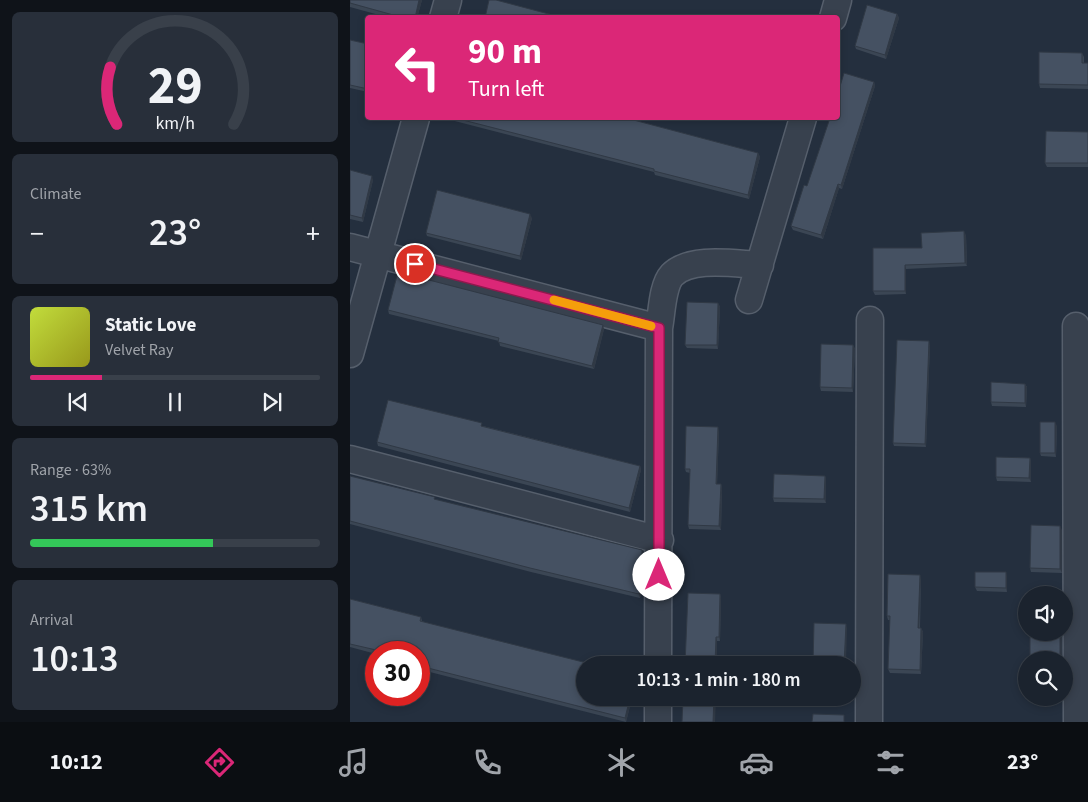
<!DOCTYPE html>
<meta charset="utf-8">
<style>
:root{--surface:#1b232e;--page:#282f3a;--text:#f1f3f6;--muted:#a0a4aa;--line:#39404a;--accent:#db2777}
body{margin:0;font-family:"Source Sans 3",sans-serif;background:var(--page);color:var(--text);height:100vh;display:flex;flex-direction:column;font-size:19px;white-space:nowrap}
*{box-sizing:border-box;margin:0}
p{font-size:16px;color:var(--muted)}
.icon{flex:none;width:28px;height:28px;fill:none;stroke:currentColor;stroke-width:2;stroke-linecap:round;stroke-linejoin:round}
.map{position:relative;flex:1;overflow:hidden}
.sheet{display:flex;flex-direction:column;gap:12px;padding:12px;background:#0f1319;width:350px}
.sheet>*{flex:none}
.top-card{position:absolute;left:15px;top:15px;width:475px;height:105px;border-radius:5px;box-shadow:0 2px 8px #0003,0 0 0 1px var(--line);background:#db2777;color:#fff;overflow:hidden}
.controls{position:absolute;left:668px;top:586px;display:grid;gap:10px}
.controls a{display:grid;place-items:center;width:55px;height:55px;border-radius:50%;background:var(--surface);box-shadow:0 2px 8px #0003,0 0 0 1px var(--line);font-size:25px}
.speed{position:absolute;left:15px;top:641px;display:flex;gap:10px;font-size:25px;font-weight:700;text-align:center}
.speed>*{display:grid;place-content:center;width:65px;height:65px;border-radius:50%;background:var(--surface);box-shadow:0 2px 8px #0003,0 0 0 1px var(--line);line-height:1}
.speed .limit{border:8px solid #d22;background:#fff;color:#111}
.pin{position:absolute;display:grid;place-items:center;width:42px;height:42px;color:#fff;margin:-21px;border:2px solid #fff;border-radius:50%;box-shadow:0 1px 5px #0007}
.me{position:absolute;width:55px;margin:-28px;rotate:0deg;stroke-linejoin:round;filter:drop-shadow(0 0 4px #0008)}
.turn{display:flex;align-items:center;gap:18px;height:105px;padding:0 20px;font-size:22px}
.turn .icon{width:65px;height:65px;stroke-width:2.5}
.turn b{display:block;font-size:35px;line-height:42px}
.big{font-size:38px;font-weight:600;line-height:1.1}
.sheet .widget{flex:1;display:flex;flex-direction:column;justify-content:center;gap:8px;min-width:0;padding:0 18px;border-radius:8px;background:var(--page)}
.sheet .dial{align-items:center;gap:0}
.dial svg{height:130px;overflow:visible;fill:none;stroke:var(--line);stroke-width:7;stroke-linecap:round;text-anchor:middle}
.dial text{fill:var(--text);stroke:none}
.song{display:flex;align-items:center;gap:15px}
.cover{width:60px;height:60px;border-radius:8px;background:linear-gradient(135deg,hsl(70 70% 55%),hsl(60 70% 35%))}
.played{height:5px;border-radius:2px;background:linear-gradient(90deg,var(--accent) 25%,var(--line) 25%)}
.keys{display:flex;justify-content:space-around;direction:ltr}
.heat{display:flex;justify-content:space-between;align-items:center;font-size:28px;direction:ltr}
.charge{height:8px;border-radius:4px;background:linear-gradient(90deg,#34c759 63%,var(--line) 0)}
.trip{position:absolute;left:226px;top:656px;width:285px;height:50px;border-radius:25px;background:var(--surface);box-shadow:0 2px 8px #0003,0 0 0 1px var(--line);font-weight:600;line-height:50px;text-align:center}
.tab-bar{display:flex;height:80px;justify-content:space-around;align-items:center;background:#0b0e12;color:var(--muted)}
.tab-bar .icon{width:35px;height:35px}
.tab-bar .on{color:var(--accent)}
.tab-bar b{font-size:22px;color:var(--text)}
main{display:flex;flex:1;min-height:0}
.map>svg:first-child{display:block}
</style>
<main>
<section class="sheet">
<div class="widget dial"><svg viewBox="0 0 100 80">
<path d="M14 69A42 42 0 1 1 86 69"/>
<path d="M14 69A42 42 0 0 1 10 34" stroke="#db2777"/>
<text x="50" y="56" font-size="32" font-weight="700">29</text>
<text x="50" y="72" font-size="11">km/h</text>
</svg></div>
<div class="widget"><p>Climate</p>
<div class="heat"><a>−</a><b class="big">23°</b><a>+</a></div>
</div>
<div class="widget">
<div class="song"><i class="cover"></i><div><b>Static Love</b><p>Velvet Ray</p></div></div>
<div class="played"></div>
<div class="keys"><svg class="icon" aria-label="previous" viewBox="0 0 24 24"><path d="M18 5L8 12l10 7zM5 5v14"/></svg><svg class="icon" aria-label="pause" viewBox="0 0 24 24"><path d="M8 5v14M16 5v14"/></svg><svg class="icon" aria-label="next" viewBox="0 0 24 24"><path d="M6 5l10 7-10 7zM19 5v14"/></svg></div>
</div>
<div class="widget"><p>Range · 63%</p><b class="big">315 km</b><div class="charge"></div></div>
<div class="widget"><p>Arrival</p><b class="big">10:13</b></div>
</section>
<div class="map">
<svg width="738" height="722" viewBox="0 0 738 722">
<rect width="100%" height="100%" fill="#242f3e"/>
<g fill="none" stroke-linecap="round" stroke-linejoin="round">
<defs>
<path id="minor" d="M93 18 98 0
M483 18 488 0
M0 247 309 328
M399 300 453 118
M726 326 727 722
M0 354 66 118
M0 459 310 540
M308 665 309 328C312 313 312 286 322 275 341 256 385 264 410 265
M308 722V698
M519 722 520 320"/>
</defs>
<use href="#minor" stroke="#565f6c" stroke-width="29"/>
<use href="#minor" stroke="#38414e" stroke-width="26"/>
</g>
<path fill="#3b4654" d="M0 0H72L67 18H40L0 7Z
M547 14 549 18 536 59 506 49 505 46Z
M0 40 18 44V92L0 88Z
M732 53 734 57V63H738V89L690 88 689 84Z
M524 82 525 86 492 189 489 188 473 239 443 230 441 226 457 186Z
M93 118H276L408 153 410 157 399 199 305 175 304 172Z
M738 132V167H697L695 163Z
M0 170 23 180 13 222 0 219Z
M182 218 171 260 77 236 76 233Z
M616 235 617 266 556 269V294L525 295 523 291 572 248Z
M368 303 370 307 368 349 337 348 335 345Z
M38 310 254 329 244 369 150 346 149 341 39 314Z
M503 345 505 349 503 392 471 391 470 387Z
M580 345 576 447 544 446 543 443Z
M675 384 677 387 676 407 642 406 641 402Z
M133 426 290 466 291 470 280 512 28 446 27 442Z
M707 426 706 457 691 456 690 453Z
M369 431 367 484H371L372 488 371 530 339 529 338 525 340 473 336 472 335 469Z
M680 458 681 462V482L647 481 646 477Z
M0 476 86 500 292 550 293 554V586L290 598 181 572 0 524Z
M475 476 476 479V503L424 502 423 498Z
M712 530V573L681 572 680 568Z
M657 576V592L627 591 625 587Z
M571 579 570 628H571L573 632 571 674 540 673 538 669 540 620H538L537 616Z
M370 594 371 598 370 641H367V665H335Z
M0 599 71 617 72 621 235 698H282L276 722 76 671 74 666 69 665V652H26V654L0 647Z"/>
<path fill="#303945" d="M69 0H72L67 18H65Z
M547 14 549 18 536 59 535 55Z
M524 82 525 86 492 189 491 185Z
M408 153 410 157 399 199 398 195Z
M22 176 23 180 13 222 12 218Z
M488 184 489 188 473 239 471 235Z
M180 214 182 218 171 260 170 256Z
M614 231 616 235 617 266 615 263Z
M555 265 556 269V294L555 291Z
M368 303 370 307 368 349 367 345Z
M253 325 254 329 244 369 242 366Z
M579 341 580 345 576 447 575 444Z
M503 345 505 349 503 392 502 388Z
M675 384 677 387 676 407 675 403Z
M705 422 707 426 706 457 705 453Z
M368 427 369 431 367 487 366 484Z
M680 458 681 462V482L679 478Z
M290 466 291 470 280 512 279 508Z
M475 476 476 479V503L474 499Z
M371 484 372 488 371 530 369 526Z
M710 526 712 530V573L710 569Z
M292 550 293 554V586L290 598 289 594Z
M656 572 657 576V592L656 588Z
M570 575 571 579 569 631 568 628Z
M370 594 371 598 370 641 369 637Z
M496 624 497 628 496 665H494Z
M571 628 573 632 571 674 570 670Z
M710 633 712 637V660H710Z
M366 637 367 641V665H365Z
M280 698H282L276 722 275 718Z
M364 698H366L365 722H363Z"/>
<path fill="#455162" stroke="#303945" d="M0 0H69L65 18H54L0 3Z
M139 0H146L214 18H135Z
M517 5 547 14 535 55 505 46Z
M0 40 18 44V89L0 85Z
M689 52 732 53V63H738V85L689 84Z
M494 73 524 82 491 185 488 184 471 235 441 226 454 185 457 186 480 118H488V93Z
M105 118H276L408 153 398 195 304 171V169Z
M696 131 738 132V163H695Z
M0 170 22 176 12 218 0 215Z
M87 190 180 214 170 256 76 233Z
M614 231 615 263 555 265V291H523V248H572L571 233Z
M48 272 253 325 242 366 148 342 149 338 38 310Z
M337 302 368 303 367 345H335Z
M547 340 579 341 575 444 543 443Z
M471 344 503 345 502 388 470 387Z
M641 382 675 384V403L641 402Z
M38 400 132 423 131 426 290 466 279 508 27 442Z
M690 422H705V453H690Z
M336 426 368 427 366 484H371L369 526 338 525 340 469H335Z
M646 457 680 458 679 478 646 477Z
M424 474 475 476 474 499 423 498Z
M0 476 85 497 84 499 292 550V582L289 594 180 568 0 521Z
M681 525 710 526V569L680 568Z
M625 572H656V588L625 587Z
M538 574 570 575 568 628H571L570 670 538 669 540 616H537Z
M338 593 370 594 369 637H366L365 665H335Z
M0 599 71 617 70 621 245 665H235V698H280L275 718 74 667 75 663 69 661V652H35L0 644Z
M464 623 496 624 494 665H463Z
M680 633H710V660H680Z
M333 698H364L363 722H332Z
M463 714 494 715V722H462Z"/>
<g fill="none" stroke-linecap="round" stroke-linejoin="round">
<defs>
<path id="route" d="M65 264 309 328V575"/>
</defs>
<use href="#route" stroke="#8e194d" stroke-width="12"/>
<use href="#route" stroke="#db2777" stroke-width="9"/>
<path stroke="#f59e0b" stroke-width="9" d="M204 300 301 326"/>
</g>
</svg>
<div class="controls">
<a><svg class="icon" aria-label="sound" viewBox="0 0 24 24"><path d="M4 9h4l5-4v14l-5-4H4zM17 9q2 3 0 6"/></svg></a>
<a><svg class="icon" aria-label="search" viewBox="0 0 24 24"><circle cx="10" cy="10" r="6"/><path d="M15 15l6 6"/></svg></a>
</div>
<div class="speed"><div class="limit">30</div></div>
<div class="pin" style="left:65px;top:264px;background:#d93025"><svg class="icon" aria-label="arrive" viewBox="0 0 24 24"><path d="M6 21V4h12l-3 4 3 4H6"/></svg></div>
<svg class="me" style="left:309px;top:575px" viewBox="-20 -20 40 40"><circle r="19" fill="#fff"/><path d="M0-13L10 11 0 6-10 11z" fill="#db2777"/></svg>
<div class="trip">10:13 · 1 min · 180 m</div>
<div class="top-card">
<div class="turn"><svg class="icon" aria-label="left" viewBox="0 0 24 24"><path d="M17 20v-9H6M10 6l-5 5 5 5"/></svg><div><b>90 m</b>Turn left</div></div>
</div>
</div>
</main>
<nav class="tab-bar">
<b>10:12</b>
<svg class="icon on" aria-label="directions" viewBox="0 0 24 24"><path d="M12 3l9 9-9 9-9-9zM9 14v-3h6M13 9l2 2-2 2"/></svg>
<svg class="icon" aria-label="music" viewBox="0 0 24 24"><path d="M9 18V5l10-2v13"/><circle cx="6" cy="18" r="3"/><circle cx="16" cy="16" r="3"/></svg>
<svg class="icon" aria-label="phone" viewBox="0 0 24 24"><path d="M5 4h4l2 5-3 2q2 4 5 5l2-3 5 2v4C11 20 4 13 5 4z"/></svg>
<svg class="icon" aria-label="climate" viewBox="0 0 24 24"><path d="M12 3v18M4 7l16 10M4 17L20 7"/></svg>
<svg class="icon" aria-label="car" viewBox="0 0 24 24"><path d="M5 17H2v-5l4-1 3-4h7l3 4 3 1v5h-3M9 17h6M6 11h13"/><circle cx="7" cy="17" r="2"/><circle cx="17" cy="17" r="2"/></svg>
<svg class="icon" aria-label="filters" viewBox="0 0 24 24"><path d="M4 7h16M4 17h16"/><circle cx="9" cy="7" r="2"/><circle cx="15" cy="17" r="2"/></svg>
<b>23°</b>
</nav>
